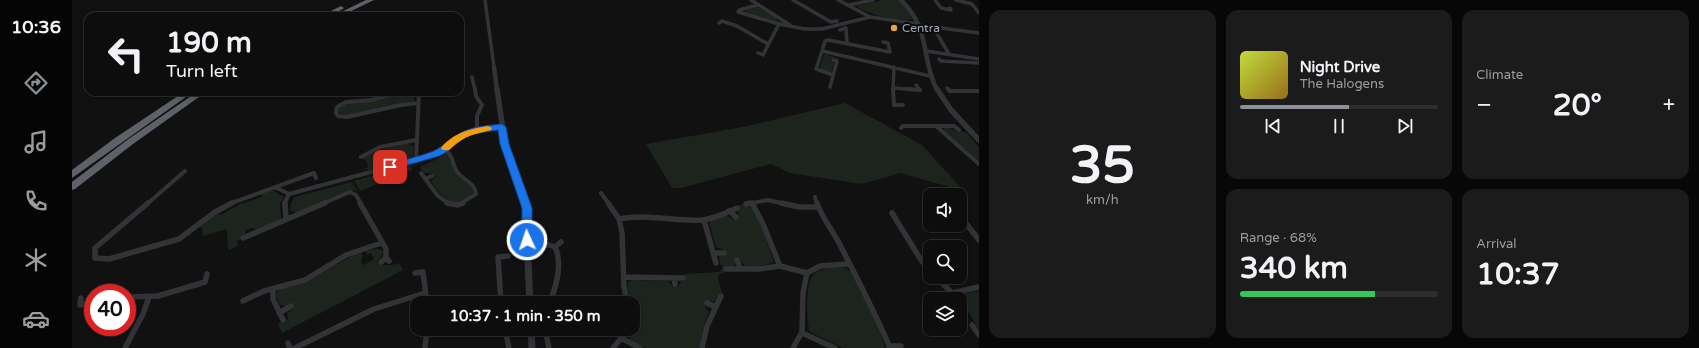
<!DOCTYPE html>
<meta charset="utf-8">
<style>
:root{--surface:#0d0d0e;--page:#1b1b1c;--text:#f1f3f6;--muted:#9a9c9e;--line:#2d2d2e;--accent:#8c9099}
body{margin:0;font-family:"Varela Round",sans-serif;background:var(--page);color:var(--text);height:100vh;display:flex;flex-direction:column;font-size:15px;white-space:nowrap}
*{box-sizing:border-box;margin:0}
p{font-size:13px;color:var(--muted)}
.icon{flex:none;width:22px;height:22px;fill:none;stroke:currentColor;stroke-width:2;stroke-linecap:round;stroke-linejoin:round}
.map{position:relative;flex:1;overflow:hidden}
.panel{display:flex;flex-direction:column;gap:10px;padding:10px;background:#070708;width:720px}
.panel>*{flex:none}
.banner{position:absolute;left:12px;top:12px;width:380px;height:84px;border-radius:12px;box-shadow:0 2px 6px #0003,0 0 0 1px var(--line);background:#0d0d0e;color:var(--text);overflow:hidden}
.controls{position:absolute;left:851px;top:188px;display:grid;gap:8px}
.controls a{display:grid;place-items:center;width:44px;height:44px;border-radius:8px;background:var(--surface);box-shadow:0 2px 6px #0003,0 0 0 1px var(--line);font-size:20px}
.speed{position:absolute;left:12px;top:284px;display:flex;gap:8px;font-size:20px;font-weight:700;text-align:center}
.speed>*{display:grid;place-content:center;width:52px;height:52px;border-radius:50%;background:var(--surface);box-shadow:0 2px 6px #0003,0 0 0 1px var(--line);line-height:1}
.speed .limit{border:6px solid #d22;background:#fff;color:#111}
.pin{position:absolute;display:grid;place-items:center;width:34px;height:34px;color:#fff;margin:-17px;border-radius:8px;box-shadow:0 2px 6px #0006}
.me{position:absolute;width:44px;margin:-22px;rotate:357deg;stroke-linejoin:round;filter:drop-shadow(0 0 3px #0008)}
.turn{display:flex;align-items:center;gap:14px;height:84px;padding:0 16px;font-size:18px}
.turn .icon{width:52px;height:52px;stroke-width:2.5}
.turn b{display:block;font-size:28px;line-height:34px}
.big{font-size:30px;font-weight:800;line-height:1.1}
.panel .widget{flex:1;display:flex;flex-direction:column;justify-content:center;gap:6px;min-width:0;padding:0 14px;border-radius:12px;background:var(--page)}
.panel .dial{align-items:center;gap:0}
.dial b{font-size:52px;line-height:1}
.song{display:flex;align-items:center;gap:12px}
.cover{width:48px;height:48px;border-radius:6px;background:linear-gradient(135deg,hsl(70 70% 55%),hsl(40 70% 35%))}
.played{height:4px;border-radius:2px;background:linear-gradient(90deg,var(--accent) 55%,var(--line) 55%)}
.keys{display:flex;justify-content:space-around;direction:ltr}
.heat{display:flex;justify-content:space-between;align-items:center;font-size:22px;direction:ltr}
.charge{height:6px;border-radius:3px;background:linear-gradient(90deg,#34c759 68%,var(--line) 0)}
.panel .tiles{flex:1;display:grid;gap:10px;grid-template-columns:repeat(3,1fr)}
.widget:first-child{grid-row:span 2}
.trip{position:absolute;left:338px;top:296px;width:230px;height:40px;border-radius:12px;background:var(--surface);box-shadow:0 2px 6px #0003,0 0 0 1px var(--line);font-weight:800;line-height:40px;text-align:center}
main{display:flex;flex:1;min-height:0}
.menu{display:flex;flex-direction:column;width:72px;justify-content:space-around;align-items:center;background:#050506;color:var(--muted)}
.menu .icon{width:28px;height:28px}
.menu .active{color:var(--accent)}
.menu b{font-size:18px;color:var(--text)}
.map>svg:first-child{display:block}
</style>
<main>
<nav class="menu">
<b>10:36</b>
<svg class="icon active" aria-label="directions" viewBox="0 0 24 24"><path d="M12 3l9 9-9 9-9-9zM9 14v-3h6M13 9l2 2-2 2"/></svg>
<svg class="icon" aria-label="music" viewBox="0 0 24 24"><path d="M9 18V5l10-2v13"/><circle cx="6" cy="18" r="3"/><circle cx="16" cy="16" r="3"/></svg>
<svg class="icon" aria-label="phone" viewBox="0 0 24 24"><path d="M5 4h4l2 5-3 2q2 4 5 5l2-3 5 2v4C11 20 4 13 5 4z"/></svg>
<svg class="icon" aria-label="climate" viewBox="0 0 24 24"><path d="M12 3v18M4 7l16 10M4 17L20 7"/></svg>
<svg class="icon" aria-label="car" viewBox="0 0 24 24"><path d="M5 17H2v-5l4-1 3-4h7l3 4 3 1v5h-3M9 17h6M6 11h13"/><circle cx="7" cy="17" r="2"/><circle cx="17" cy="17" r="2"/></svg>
</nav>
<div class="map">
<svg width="907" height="348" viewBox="0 0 907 348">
<rect width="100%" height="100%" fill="#111112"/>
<path fill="#1d241e" d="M811 0H827L838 14 840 19C827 22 795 14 784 6Z
M685 7 688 8 705 18 704 20 717 25 670 12Z
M753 54 769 59 758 58V60L762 63 759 73 747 69 752 55Z
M337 92H343L342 101 275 116 266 112 267 108 273 103 328 93 332 96 337 95Z
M773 103 850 145 892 191 828 173 790 184 718 173 699 164 609 188H600L574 144 671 127Z
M872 128H877L884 131 894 132 907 147V161L875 133 872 131Z
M335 144 342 146 341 156 338 159 298 170 293 169 292 168 296 167 294 160 290 159 300 152 305 154 309 153 314 148Z
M373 153 380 159C379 177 393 178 402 190L401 193C377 211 374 202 359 181L363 177 359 173H352L348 167 365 159Z
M337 165 341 170 288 191 282 181Z
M280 182 286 192 281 190 277 191 225 213 218 210 219 203 223 197Z
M199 191H202L212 197 208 203 209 218 207 221 187 230 180 228 174 230V233L165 242 166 246 156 250 155 229 131 236V230L128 227 145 213 149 215 168 204 190 197V194Z
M671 204 679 208 688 222 702 262 687 267H674L668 260H663V265L653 271V272L647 274 646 279 652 299 646 296 642 302 635 301 633 306 637 312 632 324 628 348H574L559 340 556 336V329H561V303H559L556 289V282L560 280 596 281 601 286H607L609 281 614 280 612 274 648 272 651 266 648 264 647 256 652 250 644 247 637 222 654 215 661 219 667 217 665 206Z
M303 249H308L311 251 309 257 305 261 308 265H320L327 263 331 270 210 333 206 324 216 319 215 314 222 308 219 303 214 306 208 305 204 296 205 292 208 289 234 282 281 255 290 253 291 256 289 263 292 265 302 259 299 253 295 255 293 251Z
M763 268H773L779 272 803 317 813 348H771L740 333 737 330C735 318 732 280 744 272 749 269 757 268 763 268Z
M907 291V329L886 295 889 294Z"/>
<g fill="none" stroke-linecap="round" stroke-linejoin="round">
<path stroke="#323337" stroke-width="3.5" d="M413 0 422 67
M679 0 718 25
M721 0 759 22 765 21
M766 0 798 17
M863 0 869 8 879 10 878 8
M884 0 900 4 907 13
M686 5 667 10 666 12 707 24 733 29H750L798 17 847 24
M777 5 801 0
M647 23 650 21 665 26 696 44
M862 29 861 27 907 33
M768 30 774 28 775 44
M861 31 864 32 877 54
M811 42 816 43 818 52 756 40 753 41 750 51 858 76
M750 51 744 69 761 75
M854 51 907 59
M686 53 691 55 707 24
M867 59 869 61 907 63
M400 77 403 90
M758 87 765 61 761 60
M821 88 848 90 844 85
M875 88 877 90
M821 90 822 67"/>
<path stroke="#323337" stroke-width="4" d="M403 89 404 96 410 105 405 116V130
M821 89 822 105H831
M835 89 848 90 847 89
M876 89 878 91H907
M327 92 300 100 274 102 265 107 264 113 266 116 275 117 329 105 346 103
M334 92V95
M864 126 907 164
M829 128 831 126H882L887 130
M373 149C384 159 379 165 386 173 393 181 403 183 404 194L388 204
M289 157 308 147 344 140
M344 160 347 92
M349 173 366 196 377 204
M353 179 360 176
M203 187 217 194
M529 193 537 204
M743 197 745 204
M75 204 113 171
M157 204 242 173 244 178
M212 204 217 194 351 158 373 149 387 137 396 132 430 127
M250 204 278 192 284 195 289 204
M675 204 696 200 713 204"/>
<path stroke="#323337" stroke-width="5.5" d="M76 203 23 248V258L37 259 107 239 143 212 160 203
M213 203 214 219
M288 203 314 249V258L317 261
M375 203 386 205 391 203
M536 203 547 219 550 233 552 286 555 303
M680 203 691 224 708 266
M709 203 727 207H746
M745 203C750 218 760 229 767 243 785 278 803 312 818 348
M674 204 680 203
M657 211 664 217
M820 213 849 260 858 271
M888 216 907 240
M547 219C575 213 602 222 630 220 642 219 654 213 665 208
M632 220 644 263
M171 238 253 203
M474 244 483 247
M642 253H652
M665 260 668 268
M309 262 314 258
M654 269H687L708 266 735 273
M343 273 351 272 355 303
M552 277 611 278
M864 277 880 293
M602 278 603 284
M201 289V299L211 320
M55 297 86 296 133 282 135 274
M9 298 8 305 21 302
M884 299 880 293 907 287
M171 301 192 291 233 280 274 255 309 243
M429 303 426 257 436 256
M478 303C484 286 491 264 483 247L489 242
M635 303 643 307
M207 313 219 306
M900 325 907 335
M433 329 437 348
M473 329 477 348
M730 333 763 348
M549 338 568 348
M216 343 218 348
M817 346H829
M53 348 71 314 77 297
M223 348 302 309 353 293
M353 348 355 329
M541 348 549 338 553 329
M630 348 635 326 649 296
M721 348 730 332 731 293 735 273 748 266 777 264"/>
<path stroke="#323337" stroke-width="4.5" d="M829 0C860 31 848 57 865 90
M422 67 425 90"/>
<path stroke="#323337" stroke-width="5.5" d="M425 89 433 144 454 204
M865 89 879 110 907 140"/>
<path stroke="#323337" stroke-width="7" d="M453 203 455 208 454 220 458 303
M459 329 460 348"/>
<path fill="#5e6167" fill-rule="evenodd" d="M294 0H302L269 16H261Z
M269 6 272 8 271 9 257 16H249Z
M112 92H121L0 178V170L43 138Z
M125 92H134L61 144 3 189 0 190V182L55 140Z"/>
</g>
<path fill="#1a73e8" stroke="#114b97" d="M430 124 434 127 437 144 460 208V240L459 243 455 244 451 243 450 240V208L428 144 426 130 399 134 390 139 376 151 367 156 318 170 313 167 315 165C330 160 347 157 362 151 371 147 377 139 385 135 399 126 415 126 430 124Z"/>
<path fill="#f59e0b" d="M416 126 420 128 419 130C397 136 394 135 377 150H371L369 148C381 133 398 129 416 126Z"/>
<circle fill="#e3a938" stroke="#0c0c0d" stroke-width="1.5" cx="822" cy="28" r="4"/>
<g text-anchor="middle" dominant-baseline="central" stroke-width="4" stroke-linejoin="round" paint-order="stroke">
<g font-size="12" fill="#a3a8b2" stroke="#0c0c0d" text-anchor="start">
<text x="830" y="28">Centra</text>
</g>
</g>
</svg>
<div class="controls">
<a><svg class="icon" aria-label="sound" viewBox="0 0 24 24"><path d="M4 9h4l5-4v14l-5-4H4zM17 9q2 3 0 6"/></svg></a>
<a><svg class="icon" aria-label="search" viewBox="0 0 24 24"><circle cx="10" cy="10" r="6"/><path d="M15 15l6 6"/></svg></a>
<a><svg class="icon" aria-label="layers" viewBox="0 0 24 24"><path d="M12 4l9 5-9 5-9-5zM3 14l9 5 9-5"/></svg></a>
</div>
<div class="speed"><div class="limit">40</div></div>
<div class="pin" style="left:318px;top:167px;background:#d93025"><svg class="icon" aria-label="arrive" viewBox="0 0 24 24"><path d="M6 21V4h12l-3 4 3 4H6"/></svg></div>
<svg class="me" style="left:455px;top:240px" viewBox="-20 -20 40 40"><circle r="17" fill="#1a73e8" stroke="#fff" stroke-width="3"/><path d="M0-11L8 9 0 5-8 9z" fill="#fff"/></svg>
<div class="trip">10:37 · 1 min · 350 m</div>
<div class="banner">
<div class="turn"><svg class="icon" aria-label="left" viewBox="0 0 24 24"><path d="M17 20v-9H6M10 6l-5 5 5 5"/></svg><div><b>190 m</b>Turn left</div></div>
</div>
</div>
<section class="panel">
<div class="tiles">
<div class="widget dial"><b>35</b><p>km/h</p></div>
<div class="widget">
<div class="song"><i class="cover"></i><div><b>Night Drive</b><p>The Halogens</p></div></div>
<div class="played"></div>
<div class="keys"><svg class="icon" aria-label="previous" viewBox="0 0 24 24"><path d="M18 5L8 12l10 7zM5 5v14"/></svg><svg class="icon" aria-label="pause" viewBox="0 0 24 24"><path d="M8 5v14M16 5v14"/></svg><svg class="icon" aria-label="next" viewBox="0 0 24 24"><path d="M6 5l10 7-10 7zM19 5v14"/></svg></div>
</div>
<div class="widget"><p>Climate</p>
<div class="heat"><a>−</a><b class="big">20°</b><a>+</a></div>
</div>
<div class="widget"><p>Range · 68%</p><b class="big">340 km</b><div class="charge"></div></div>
<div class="widget"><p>Arrival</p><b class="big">10:37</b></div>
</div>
</section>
</main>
